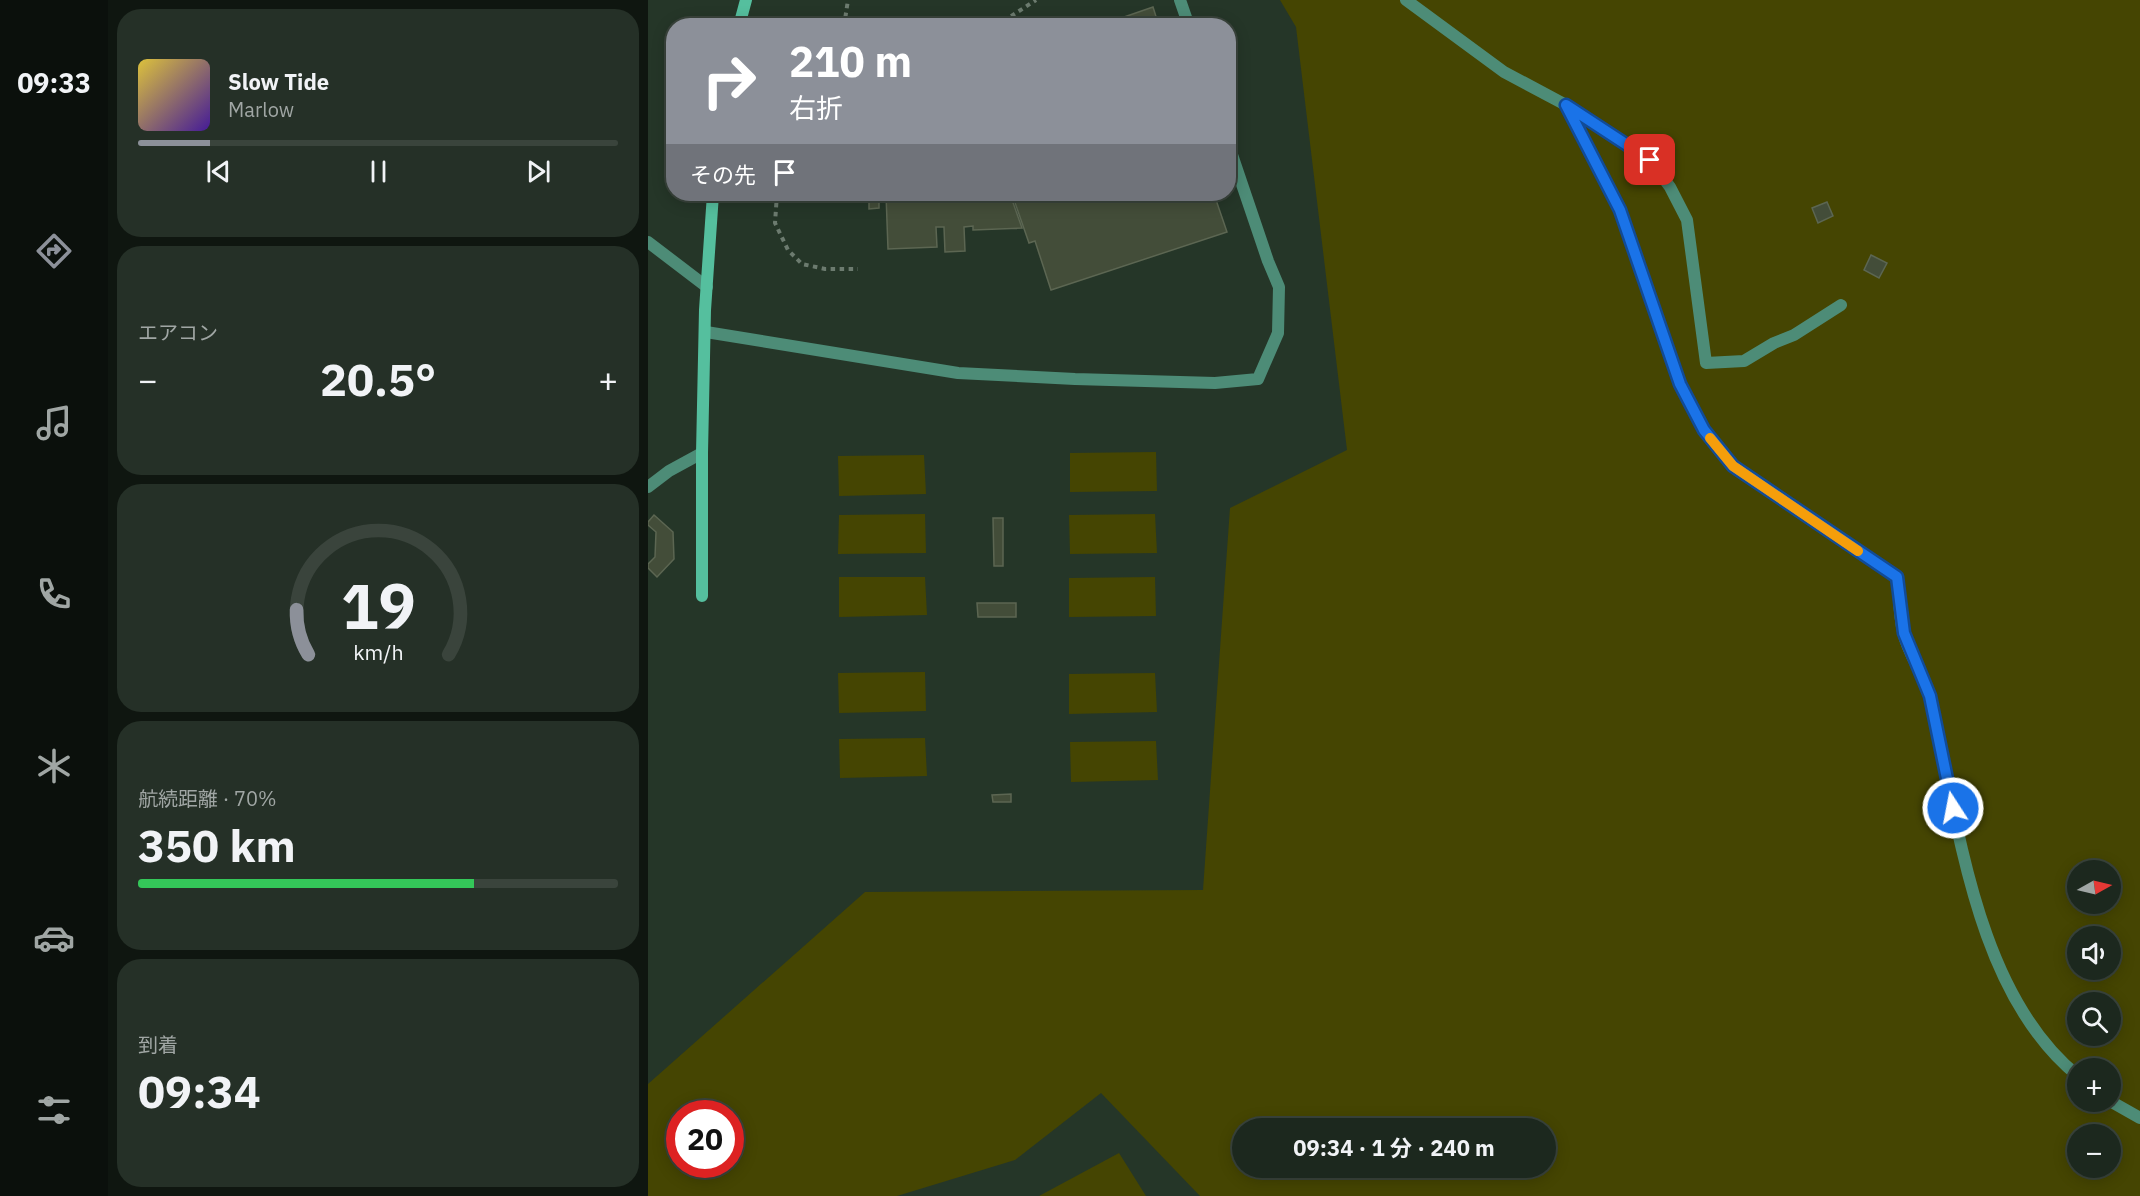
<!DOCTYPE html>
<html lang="ja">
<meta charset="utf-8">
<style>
:root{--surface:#1c281e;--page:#253027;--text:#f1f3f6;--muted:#a0a6a4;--line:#3a443c;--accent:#8c9099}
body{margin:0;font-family:"IBM Plex Sans","Noto Sans JP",sans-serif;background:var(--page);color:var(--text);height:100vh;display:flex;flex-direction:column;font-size:22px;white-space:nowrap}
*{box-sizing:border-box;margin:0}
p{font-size:20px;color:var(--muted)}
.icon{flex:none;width:33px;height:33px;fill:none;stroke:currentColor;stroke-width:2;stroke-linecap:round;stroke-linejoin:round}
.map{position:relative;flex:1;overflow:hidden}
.details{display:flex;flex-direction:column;gap:9px;padding:9px;background:#0f1610;width:540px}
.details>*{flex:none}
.hud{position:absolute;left:18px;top:18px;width:570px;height:183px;border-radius:24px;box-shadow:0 3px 15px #0003,0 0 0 2px var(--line);background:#8c9099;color:#fff;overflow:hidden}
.needle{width:39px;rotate:82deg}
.tools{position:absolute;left:1419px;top:860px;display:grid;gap:12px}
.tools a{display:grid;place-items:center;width:54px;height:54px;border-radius:50%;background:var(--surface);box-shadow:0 3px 15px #0003,0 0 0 2px var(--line);font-size:30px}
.speed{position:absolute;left:18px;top:1100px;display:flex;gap:12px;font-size:30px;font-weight:700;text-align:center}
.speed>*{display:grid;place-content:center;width:78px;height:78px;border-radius:50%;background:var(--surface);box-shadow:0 3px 15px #0003,0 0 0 2px var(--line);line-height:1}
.speed .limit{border:9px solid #d22;background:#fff;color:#111}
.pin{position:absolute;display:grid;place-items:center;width:51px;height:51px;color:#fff;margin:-26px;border-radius:12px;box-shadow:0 3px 9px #0006}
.me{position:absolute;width:66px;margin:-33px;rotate:349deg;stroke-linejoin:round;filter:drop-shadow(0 0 4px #0008)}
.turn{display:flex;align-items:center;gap:21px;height:126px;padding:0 24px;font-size:27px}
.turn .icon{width:78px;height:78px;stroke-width:2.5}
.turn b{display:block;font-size:42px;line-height:51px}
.then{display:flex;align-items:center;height:57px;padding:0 24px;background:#0003;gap:12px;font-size:22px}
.big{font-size:45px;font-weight:700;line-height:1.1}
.details .card{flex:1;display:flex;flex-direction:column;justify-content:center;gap:9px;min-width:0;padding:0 21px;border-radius:24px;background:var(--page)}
.details .dial{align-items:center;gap:0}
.dial svg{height:156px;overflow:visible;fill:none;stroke:var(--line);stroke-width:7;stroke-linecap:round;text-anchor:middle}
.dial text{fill:var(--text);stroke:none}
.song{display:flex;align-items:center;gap:18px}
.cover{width:72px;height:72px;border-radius:9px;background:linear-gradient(135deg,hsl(50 70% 55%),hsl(260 70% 35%))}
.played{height:6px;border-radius:3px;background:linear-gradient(90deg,var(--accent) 15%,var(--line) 15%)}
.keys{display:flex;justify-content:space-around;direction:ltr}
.heat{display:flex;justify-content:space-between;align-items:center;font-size:33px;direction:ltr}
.charge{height:9px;border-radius:4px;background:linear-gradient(90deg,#34c759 70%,var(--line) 0)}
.trip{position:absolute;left:584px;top:1118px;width:324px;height:60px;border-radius:30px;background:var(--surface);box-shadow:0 3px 15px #0003,0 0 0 2px var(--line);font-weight:700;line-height:60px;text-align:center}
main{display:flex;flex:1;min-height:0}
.dock{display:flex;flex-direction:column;width:108px;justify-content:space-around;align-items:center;background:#0b100c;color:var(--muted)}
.dock .icon{width:42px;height:42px}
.dock .current{color:var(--accent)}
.dock b{font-size:27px;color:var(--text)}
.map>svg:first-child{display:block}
</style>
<main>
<nav class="dock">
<b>09:33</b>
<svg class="icon current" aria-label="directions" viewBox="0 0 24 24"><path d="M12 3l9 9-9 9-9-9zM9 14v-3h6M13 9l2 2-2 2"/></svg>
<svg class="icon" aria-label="music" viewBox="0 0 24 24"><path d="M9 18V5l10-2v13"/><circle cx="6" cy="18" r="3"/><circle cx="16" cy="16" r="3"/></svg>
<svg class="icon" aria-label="phone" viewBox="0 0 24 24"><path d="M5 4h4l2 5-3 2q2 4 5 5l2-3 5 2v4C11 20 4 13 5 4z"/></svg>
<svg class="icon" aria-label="climate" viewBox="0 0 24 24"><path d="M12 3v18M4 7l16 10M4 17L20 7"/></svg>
<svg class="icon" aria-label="car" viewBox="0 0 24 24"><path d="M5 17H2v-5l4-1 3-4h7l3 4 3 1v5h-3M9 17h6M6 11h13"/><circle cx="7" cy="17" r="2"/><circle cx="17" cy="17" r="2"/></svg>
<svg class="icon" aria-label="filters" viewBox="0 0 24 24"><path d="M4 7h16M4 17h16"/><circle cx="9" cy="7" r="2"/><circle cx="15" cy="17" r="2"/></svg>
</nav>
<section class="details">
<div class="card">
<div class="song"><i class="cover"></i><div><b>Slow Tide</b><p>Marlow</p></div></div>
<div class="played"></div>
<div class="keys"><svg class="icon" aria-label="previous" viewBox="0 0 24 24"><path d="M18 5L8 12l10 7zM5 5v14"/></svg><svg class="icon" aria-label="pause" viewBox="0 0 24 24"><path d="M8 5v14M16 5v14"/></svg><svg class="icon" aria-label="next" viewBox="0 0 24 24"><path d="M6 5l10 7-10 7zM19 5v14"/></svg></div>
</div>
<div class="card"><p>エアコン</p>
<div class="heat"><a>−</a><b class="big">20.5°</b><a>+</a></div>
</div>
<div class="card dial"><svg viewBox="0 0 100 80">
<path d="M14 69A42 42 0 1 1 86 69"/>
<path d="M14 69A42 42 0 0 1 8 46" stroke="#8c9099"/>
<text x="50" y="56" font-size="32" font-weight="700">19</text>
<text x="50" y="72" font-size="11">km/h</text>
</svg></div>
<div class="card"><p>航続距離 · 70%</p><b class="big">350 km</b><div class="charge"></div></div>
<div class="card"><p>到着</p><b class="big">09:34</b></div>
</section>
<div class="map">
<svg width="1492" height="1196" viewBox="0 0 1492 1196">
<rect width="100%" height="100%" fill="#253628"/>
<path fill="#454502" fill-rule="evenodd" d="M632 0H1492V1196H552L453 1093 367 1160 249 1196H0V1084L217 892 555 890 582 508 699 450 648 27ZM1430 870H1462V903H1430ZM1430 936H1462V969H1430ZM1430 1002H1462V1035H1430ZM1430 1068H1462V1101H1430ZM32 1113H82V1164H32ZM594 1128H897V1167H594ZM1430 1134H1462V1167H1430Z
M508 452 509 491 422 492V453Z
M276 455 278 494 191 496 190 456Z
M277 514 278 553 190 554 191 515Z
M507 514 509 553 422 554 421 515Z
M191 577H277L279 615 191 617Z
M507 577 508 616 421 617V578Z
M277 672 278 711 191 713 190 673Z
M507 673 509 712 421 714V674Z
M277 738 279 776 192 778 191 739Z
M508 741 510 780 423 782 422 742Z
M471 1153 498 1196H391Z"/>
<path fill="#434d39" stroke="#5c6652" stroke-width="1.5" d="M505 7 511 26H450Z
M221 194H231V208L221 209Z
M238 194H362L374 228 325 230V226L316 227 317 251 297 252 296 227H288L289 247 240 249Z
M364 194H566L579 232 403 290 387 241 381 243Z
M1179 202 1185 216 1170 223 1164 208Z
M1223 255 1239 263 1231 278 1216 270Z
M6 515 25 532 26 559 9 577 0 568V564L7 557 8 532 0 525V522Z
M345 518H355V566H346Z
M329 603H368V617H330Z
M363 794V802H345L344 795Z"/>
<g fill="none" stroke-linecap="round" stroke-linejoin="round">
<path stroke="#6c7b6f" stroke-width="4" stroke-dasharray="4.5 4.5" stroke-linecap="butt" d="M196 26 200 0
M348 26 388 0
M129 194 127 223 140 250 154 264 177 269H210"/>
<path stroke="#4d8c77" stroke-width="12" d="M532 0 541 26
M758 0 856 72 918 105 1002 160 1022 187 1039 220 1058 363 1096 361 1126 343 1146 335 1193 305
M918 105 972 211 1032 384 1056 430 1085 466 1249 577C1251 595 1251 614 1255 632 1260 655 1277 676 1283 700 1310 821 1327 993 1430 1076
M0 242 59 287
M58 332 310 373 427 379 567 383 610 379 630 333 631 287 620 261 580 143
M1462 1101 1492 1118"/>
<path stroke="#4d8c77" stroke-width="12" d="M0 487 21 471 54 453"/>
<path stroke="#55bf9e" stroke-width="12" d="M91 26 98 0
M54 596V453L57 310 65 194"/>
</g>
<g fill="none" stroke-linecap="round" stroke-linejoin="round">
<defs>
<path id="route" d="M1002 160 918 105 972 210 1032 384 1056 430 1085 466 1249 577 1256 633 1282 696 1305 808"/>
</defs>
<use href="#route" stroke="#114b97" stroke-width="15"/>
<use href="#route" stroke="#1a73e8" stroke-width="10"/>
<path stroke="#f59e0b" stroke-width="10" d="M1062 438 1085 466 1210 551"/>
</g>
</svg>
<div class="tools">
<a><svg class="needle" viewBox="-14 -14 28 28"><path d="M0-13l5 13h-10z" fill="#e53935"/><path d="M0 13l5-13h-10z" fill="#a0a6a4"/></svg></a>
<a><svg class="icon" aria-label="sound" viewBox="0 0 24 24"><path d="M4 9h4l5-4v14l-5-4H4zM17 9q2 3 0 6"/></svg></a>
<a><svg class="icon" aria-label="search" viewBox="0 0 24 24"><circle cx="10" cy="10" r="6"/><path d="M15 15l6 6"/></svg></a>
<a>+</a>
<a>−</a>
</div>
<div class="speed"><div class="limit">20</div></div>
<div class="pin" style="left:1002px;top:160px;background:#d93025"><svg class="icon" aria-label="arrive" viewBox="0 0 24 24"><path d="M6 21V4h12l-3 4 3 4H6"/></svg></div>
<svg class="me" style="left:1305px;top:808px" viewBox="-20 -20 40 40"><circle r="17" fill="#1a73e8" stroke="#fff" stroke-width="3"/><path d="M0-11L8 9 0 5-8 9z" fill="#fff"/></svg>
<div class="trip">09:34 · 1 分 · 240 m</div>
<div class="hud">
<div class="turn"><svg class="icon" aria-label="right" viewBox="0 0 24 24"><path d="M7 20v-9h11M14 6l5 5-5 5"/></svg><div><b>210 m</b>右折</div></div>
<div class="then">その先<svg class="icon" aria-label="arrive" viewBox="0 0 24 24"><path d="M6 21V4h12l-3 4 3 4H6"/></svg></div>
</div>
</div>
</main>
